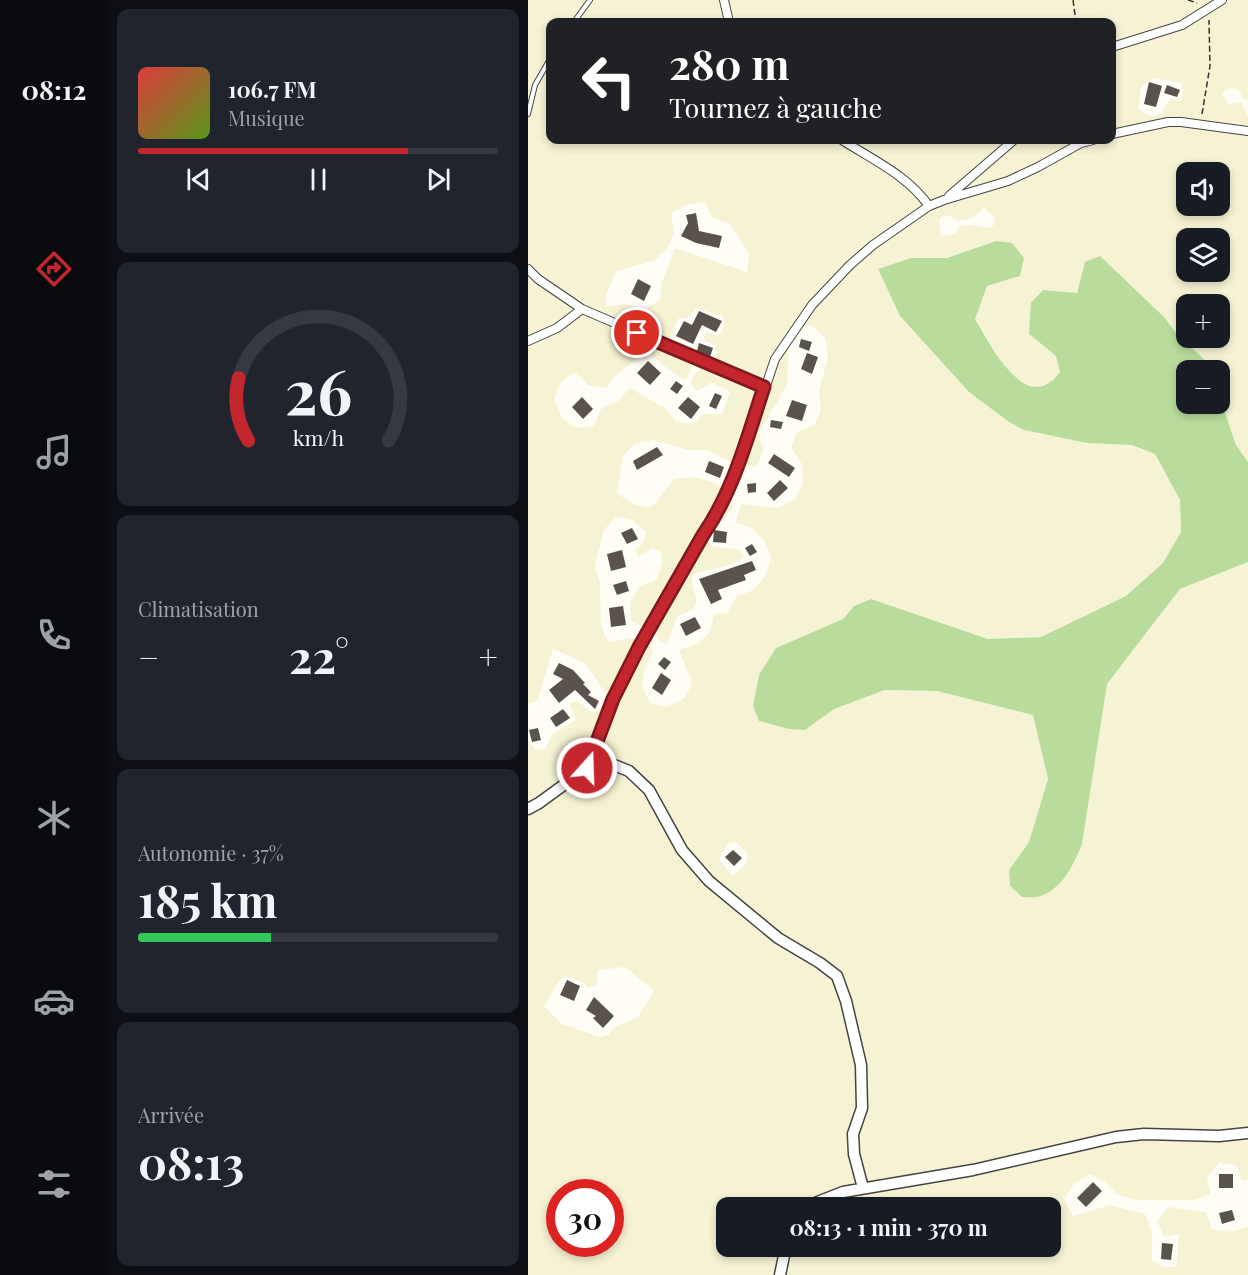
<!DOCTYPE html>
<html lang="fr">
<meta charset="utf-8">
<style>
:root{--surface:#171b24;--page:#20242c;--text:#f1f3f6;--muted:#9ea1a6;--line:#363941;--accent:#c4262e}
body{margin:0;font-family:"Playfair Display",serif;background:var(--page);color:var(--text);height:100vh;display:flex;flex-direction:column;font-size:22px;white-space:nowrap}
*{box-sizing:border-box;margin:0}
p{font-size:20px;color:var(--muted)}
.icon{flex:none;width:33px;height:33px;fill:none;stroke:currentColor;stroke-width:2;stroke-linecap:round;stroke-linejoin:round}
.map{position:relative;flex:1;overflow:hidden}
.drawer{display:flex;flex-direction:column;gap:9px;padding:9px;background:#0d0f14;width:420px}
.drawer>*{flex:none}
.guide{position:absolute;left:18px;top:18px;width:570px;height:126px;border-radius:12px;box-shadow:0 3px 9px #0003;background:#202124;color:#fff;overflow:hidden}
.buttons{position:absolute;left:648px;top:162px;display:grid;gap:12px}
.buttons a{display:grid;place-items:center;width:54px;height:54px;border-radius:12px;background:var(--surface);box-shadow:0 3px 9px #0003;font-size:30px}
.speed{position:absolute;left:18px;top:1179px;display:flex;gap:12px;font-size:30px;font-weight:700;text-align:center}
.speed>*{display:grid;place-content:center;width:78px;height:78px;border-radius:50%;background:var(--surface);box-shadow:0 3px 9px #0003;line-height:1}
.speed .limit{border:9px solid #d22;background:#fff;color:#111}
.pin{position:absolute;display:grid;place-items:center;width:51px;height:51px;color:#fff;margin:-26px;border:3px solid #fff;border-radius:50%;box-shadow:0 2px 6px #0007}
.me{position:absolute;width:66px;margin:-33px;rotate:20deg;stroke-linejoin:round;filter:drop-shadow(0 0 4px #0008)}
.turn{display:flex;align-items:center;gap:21px;height:126px;padding:0 24px;font-size:27px}
.turn .icon{width:78px;height:78px;stroke-width:2.5}
.turn b{display:block;font-size:42px;line-height:51px}
.big{font-size:45px;font-weight:700;line-height:1.1}
.drawer .tile{flex:1;display:flex;flex-direction:column;justify-content:center;gap:9px;min-width:0;padding:0 21px;border-radius:12px;background:var(--page)}
.drawer .dial{align-items:center;gap:0}
.dial svg{height:156px;overflow:visible;fill:none;stroke:var(--line);stroke-width:7;stroke-linecap:round;text-anchor:middle}
.dial text{fill:var(--text);stroke:none}
.song{display:flex;align-items:center;gap:18px}
.cover{width:72px;height:72px;border-radius:9px;background:linear-gradient(135deg,hsl(0 70% 55%),hsl(90 70% 35%))}
.played{height:6px;border-radius:3px;background:linear-gradient(90deg,var(--accent) 75%,var(--line) 75%)}
.keys{display:flex;justify-content:space-around;direction:ltr}
.heat{display:flex;justify-content:space-between;align-items:center;font-size:33px;direction:ltr}
.charge{height:9px;border-radius:4px;background:linear-gradient(90deg,#34c759 37%,var(--line) 0)}
.trip{position:absolute;left:188px;top:1197px;width:345px;height:60px;border-radius:12px;background:var(--surface);box-shadow:0 3px 9px #0003;font-weight:700;line-height:60px;text-align:center}
main{display:flex;flex:1;min-height:0}
.tab-bar{display:flex;flex-direction:column;width:108px;justify-content:space-around;align-items:center;background:#090b0e;color:var(--muted)}
.tab-bar .icon{width:42px;height:42px}
.tab-bar .selected{color:var(--accent)}
.tab-bar b{font-size:27px;color:var(--text)}
.map>svg:first-child{display:block}
</style>
<main>
<nav class="tab-bar">
<b>08:12</b>
<svg class="icon selected" aria-label="directions" viewBox="0 0 24 24"><path d="M12 3l9 9-9 9-9-9zM9 14v-3h6M13 9l2 2-2 2"/></svg>
<svg class="icon" aria-label="music" viewBox="0 0 24 24"><path d="M9 18V5l10-2v13"/><circle cx="6" cy="18" r="3"/><circle cx="16" cy="16" r="3"/></svg>
<svg class="icon" aria-label="phone" viewBox="0 0 24 24"><path d="M5 4h4l2 5-3 2q2 4 5 5l2-3 5 2v4C11 20 4 13 5 4z"/></svg>
<svg class="icon" aria-label="climate" viewBox="0 0 24 24"><path d="M12 3v18M4 7l16 10M4 17L20 7"/></svg>
<svg class="icon" aria-label="car" viewBox="0 0 24 24"><path d="M5 17H2v-5l4-1 3-4h7l3 4 3 1v5h-3M9 17h6M6 11h13"/><circle cx="7" cy="17" r="2"/><circle cx="17" cy="17" r="2"/></svg>
<svg class="icon" aria-label="filters" viewBox="0 0 24 24"><path d="M4 7h16M4 17h16"/><circle cx="9" cy="7" r="2"/><circle cx="15" cy="17" r="2"/></svg>
</nav>
<section class="drawer">
<div class="tile">
<div class="song"><i class="cover"></i><div><b>106.7 FM</b><p>Musique</p></div></div>
<div class="played"></div>
<div class="keys"><svg class="icon" aria-label="previous" viewBox="0 0 24 24"><path d="M18 5L8 12l10 7zM5 5v14"/></svg><svg class="icon" aria-label="pause" viewBox="0 0 24 24"><path d="M8 5v14M16 5v14"/></svg><svg class="icon" aria-label="next" viewBox="0 0 24 24"><path d="M6 5l10 7-10 7zM19 5v14"/></svg></div>
</div>
<div class="tile dial"><svg viewBox="0 0 100 80">
<path d="M14 69A42 42 0 1 1 86 69"/>
<path d="M14 69A42 42 0 0 1 9 37" stroke="#c4262e"/>
<text x="50" y="56" font-size="32" font-weight="700">26</text>
<text x="50" y="72" font-size="11">km/h</text>
</svg></div>
<div class="tile"><p>Climatisation</p>
<div class="heat"><a>−</a><b class="big">22°</b><a>+</a></div>
</div>
<div class="tile"><p>Autonomie · 37%</p><b class="big">185 km</b><div class="charge"></div></div>
<div class="tile"><p>Arrivée</p><b class="big">08:13</b></div>
</section>
<div class="map">
<svg width="720" height="1275" viewBox="0 0 720 1275">
<rect width="100%" height="100%" fill="#fffdf5"/>
<path fill="#f6f3d4" fill-rule="evenodd" d="M0 0H720V100H716L710 89 701 88 694 93 700 104 714 103 720 118V462L708 445 692 398V370H682L679 362 648 333 637 318 557 262 550 293 515 290 501 334 528 356 533 372 521 384 505 387 489 379 476 365 447 318 459 286 468 241 419 258H383L350 269 372 316 441 392 481 422 496 430 559 443 604 445 627 454 652 500 653 532 636 563 598 596 513 637 460 639 342 599 326 606 315 619 248 648 276 730 306 709 357 690 409 691 505 715 520 779 501 842 481 870 527 888 548 861 554 844 579 684 652 589 720 562V1180L714 1181 708 1165 691 1163 679 1177 683 1194 666 1200H608L590 1195 577 1182 562 1174 546 1184 536 1199 545 1216 582 1205 617 1214 624 1231V1260L636 1267H648L651 1234 636 1237 629 1221 640 1207 678 1212 684 1229 701 1232 719 1227 720 1217V1275H0V740L7 749 16 750 25 734 48 720 41 703 50 701 64 713 73 710 78 694 57 663 25 649 9 701 0 704ZM22 22H584V140H344L341 142 329 140H22ZM627 78 653 83 655 92 652 100 642 99 633 114 624 117 610 109 613 88 619 81ZM658 172H692V206H658ZM176 202 185 218 202 224 221 254 219 272 147 248 134 282 132 300 116 309 97 304 78 307V294L89 271 125 261 139 249 146 232 143 214 158 205ZM456 208 467 217 465 226 460 228 446 225 432 226 426 234 413 236 411 221 413 217 422 216 429 221 442 219ZM658 238H692V272H658ZM658 304H692V338H658ZM168 308 194 316 197 324 191 336 179 332 176 336 177 341 189 346 187 349 189 353 165 375 163 384 169 391 184 382 202 392 194 414H175L165 424 149 422 135 407 102 388 90 401 73 409 66 426 48 428 33 417 26 399 33 382 48 372 60 385 78 388 89 374 118 352 154 379 159 378 166 361 165 356 159 348 142 338 151 318H159ZM283 325 297 338 300 357 291 391 293 409 287 425 269 432 263 448 274 464 275 482 267 499 250 508 213 504 208 522 225 529 237 542 243 559 237 576 225 590 208 597 199 613 186 614 182 632 169 644 151 650 164 683 157 698 139 707 122 703 114 686 117 668 125 652 117 636 80 642 73 625 72 583 67 565 76 530 88 517 104 520 118 531 115 544 107 549 110 557 125 548 133 552 134 562 129 579 111 587 102 603 103 621 127 632 131 640 139 644 149 617 165 609 169 601 164 583 165 574 208 563 216 556 210 549 185 547 181 541 183 528 194 522 205 508 201 491 184 482 165 477 146 479 123 508 105 504 89 493 95 456 108 443 125 440 160 450H179L212 467 229 466 235 450 231 432 259 385 261 347 265 329ZM208 842 220 855 218 863 205 876 191 859 200 844ZM97 967 126 991 109 1018 86 1027 81 1035 72 1037 34 1024 16 1006 30 983 37 976 54 982 61 988 69 984 70 970ZM32 1192H82V1244H32ZM198 1208H522V1246H198Z"/>
<path fill="#b9dc9c" d="M468 241 484 243 496 258 492 276 459 286 447 319C460 339 491 405 522 382 526 380 529 375 532 372L528 356 501 334 503 303 515 290 549 293 557 262 572 256 637 318 648 333 679 362 682 370H658V404H692V398L708 445 720 462V562L652 589 579 684 554 844C547 863 534 889 513 896 508 898 500 897 494 897L482 886 481 870 501 842 520 779 505 715 409 691 357 690 306 709 277 730 261 729 231 721 225 706 231 675 248 648 315 619 326 606 343 599 460 639 513 637 598 596 635 563 653 532 652 500 627 454 604 445 559 443 496 430 481 422 441 392 372 316 350 269 383 258H419Z"/>
<path fill="#5a524d" d="M621 82 634 86 628 107 616 104Z
M639 85 652 90 649 97 636 93Z
M168 213 171 231 194 236 191 248 168 243 153 236 160 223 158 215Z
M110 279 123 286 116 301 103 294Z
M171 311 194 321 188 332 174 325 165 344 148 336 156 321 164 325Z
M273 339 284 342 281 351 271 347Z
M171 343 185 348 182 357 169 351Z
M279 353 290 357 284 374 273 369Z
M120 361 133 373 122 385 109 373Z
M148 381 155 386 149 394 142 389Z
M187 393 194 396 188 409 181 406Z
M54 397 65 409 55 419 44 407Z
M160 397 172 407 163 419 150 408Z
M264 400 279 405 274 421 258 416Z
M243 420 255 422 253 429 242 427Z
M129 447 135 455 109 470 105 461Z
M246 454 267 468 261 477 240 463Z
M181 461 196 467 192 478 177 472Z
M252 480 260 488 246 501 239 493Z
M228 483V492L220 493 219 484Z
M104 528 110 539 99 544 93 533Z
M186 530 199 532 198 543 185 542Z
M224 544 229 552 222 556 217 548Z
M94 550 98 567 83 571 79 554Z
M224 561 228 570 216 575 218 580 190 590 194 599 183 604 171 579Z
M98 581 101 591 89 595 85 585Z
M95 606 98 625 83 627 81 608Z
M167 617 173 628 158 636 152 624Z
M136 657 143 662 137 670 130 664Z
M31 663 45 670 57 683 55 684 63 692 60 695 71 701 67 709 47 690 31 703 21 690 35 679 25 674Z
M133 673 143 680 134 695 124 688Z
M35 709 42 718 28 727 22 718Z
M10 728 13 740 4 742 1 730Z
M205 850 214 858 206 866 197 857Z
M39 980 52 986 46 1001 32 995Z
M66 997 86 1016 75 1028 65 1018 68 1016 58 1010Z
M691 1174H705V1188H691Z
M565 1182 574 1191 558 1207 549 1198Z
M704 1210 707 1220 694 1224 691 1213Z
M634 1243 645 1244 643 1260 633 1259Z"/>
<g fill="none" stroke-linecap="round" stroke-linejoin="round">
<defs>
<path id="service" d="M46 22 62 0
M0 114 7 85 22 59"/>
<path id="minor" d="M196 0 201 22
M584 47 654 25 694 0
M584 134 640 122H653L720 131
M314 140C345 160 379 175 401 206
M421 196 486 140
M0 269 10 279 54 309 236 387
M0 341 29 328 54 309
M59 768 85 699 111 647 175 535 188 515 218 445 247 359 284 305 322 265 345 245 401 206 416 200 480 181 510 167 553 143 565 140"/>
<path id="tertiary" d="M0 809 11 803 59 768 73 763 86 765 101 771 121 790 154 850 181 881 250 938 292 963 309 976 318 1001 333 1065 334 1108 325 1134 326 1154 335 1188
M283 1208 287 1203 315 1192 445 1170 588 1137 616 1134 691 1136 720 1133
M252 1275 258 1246"/>
</defs>
<use href="#service" stroke="#444" stroke-width="6"/>
<use href="#minor" stroke="#444" stroke-width="10"/>
<use href="#tertiary" stroke="#444" stroke-width="13"/>
<path stroke="#333" stroke-width="1.5" stroke-dasharray="6 3" stroke-linecap="butt" d="M545 0 548 22
M660 0 669 3
M674 114 682 66 681 20"/>
<use href="#service" stroke="#fff" stroke-width="4"/>
<use href="#minor" stroke="#fff" stroke-width="8"/>
<use href="#tertiary" stroke="#fff" stroke-width="10"/>
</g>
<g fill="none" stroke-linecap="round" stroke-linejoin="round">
<defs>
<path id="route" d="M59 768 85 699 111 647 175 535C206 490 219 438 236 387L109 333"/>
</defs>
<use href="#route" stroke="#7f191e" stroke-width="15"/>
<use href="#route" stroke="#c4262e" stroke-width="10"/>
</g>
</svg>
<div class="buttons">
<a><svg class="icon" aria-label="sound" viewBox="0 0 24 24"><path d="M4 9h4l5-4v14l-5-4H4zM17 9q2 3 0 6"/></svg></a>
<a><svg class="icon" aria-label="layers" viewBox="0 0 24 24"><path d="M12 4l9 5-9 5-9-5zM3 14l9 5 9-5"/></svg></a>
<a>+</a>
<a>−</a>
</div>
<div class="speed"><div class="limit">30</div></div>
<div class="pin" style="left:109px;top:333px;background:#d93025"><svg class="icon" aria-label="arrive" viewBox="0 0 24 24"><path d="M6 21V4h12l-3 4 3 4H6"/></svg></div>
<svg class="me" style="left:59px;top:768px" viewBox="-20 -20 40 40"><circle r="17" fill="#c4262e" stroke="#fff" stroke-width="3"/><path d="M0-11L8 9 0 5-8 9z" fill="#fff"/></svg>
<div class="trip">08:13 · 1 min · 370 m</div>
<div class="guide">
<div class="turn"><svg class="icon" aria-label="left" viewBox="0 0 24 24"><path d="M17 20v-9H6M10 6l-5 5 5 5"/></svg><div><b>280 m</b>Tournez à gauche</div></div>
</div>
</div>
</main>
